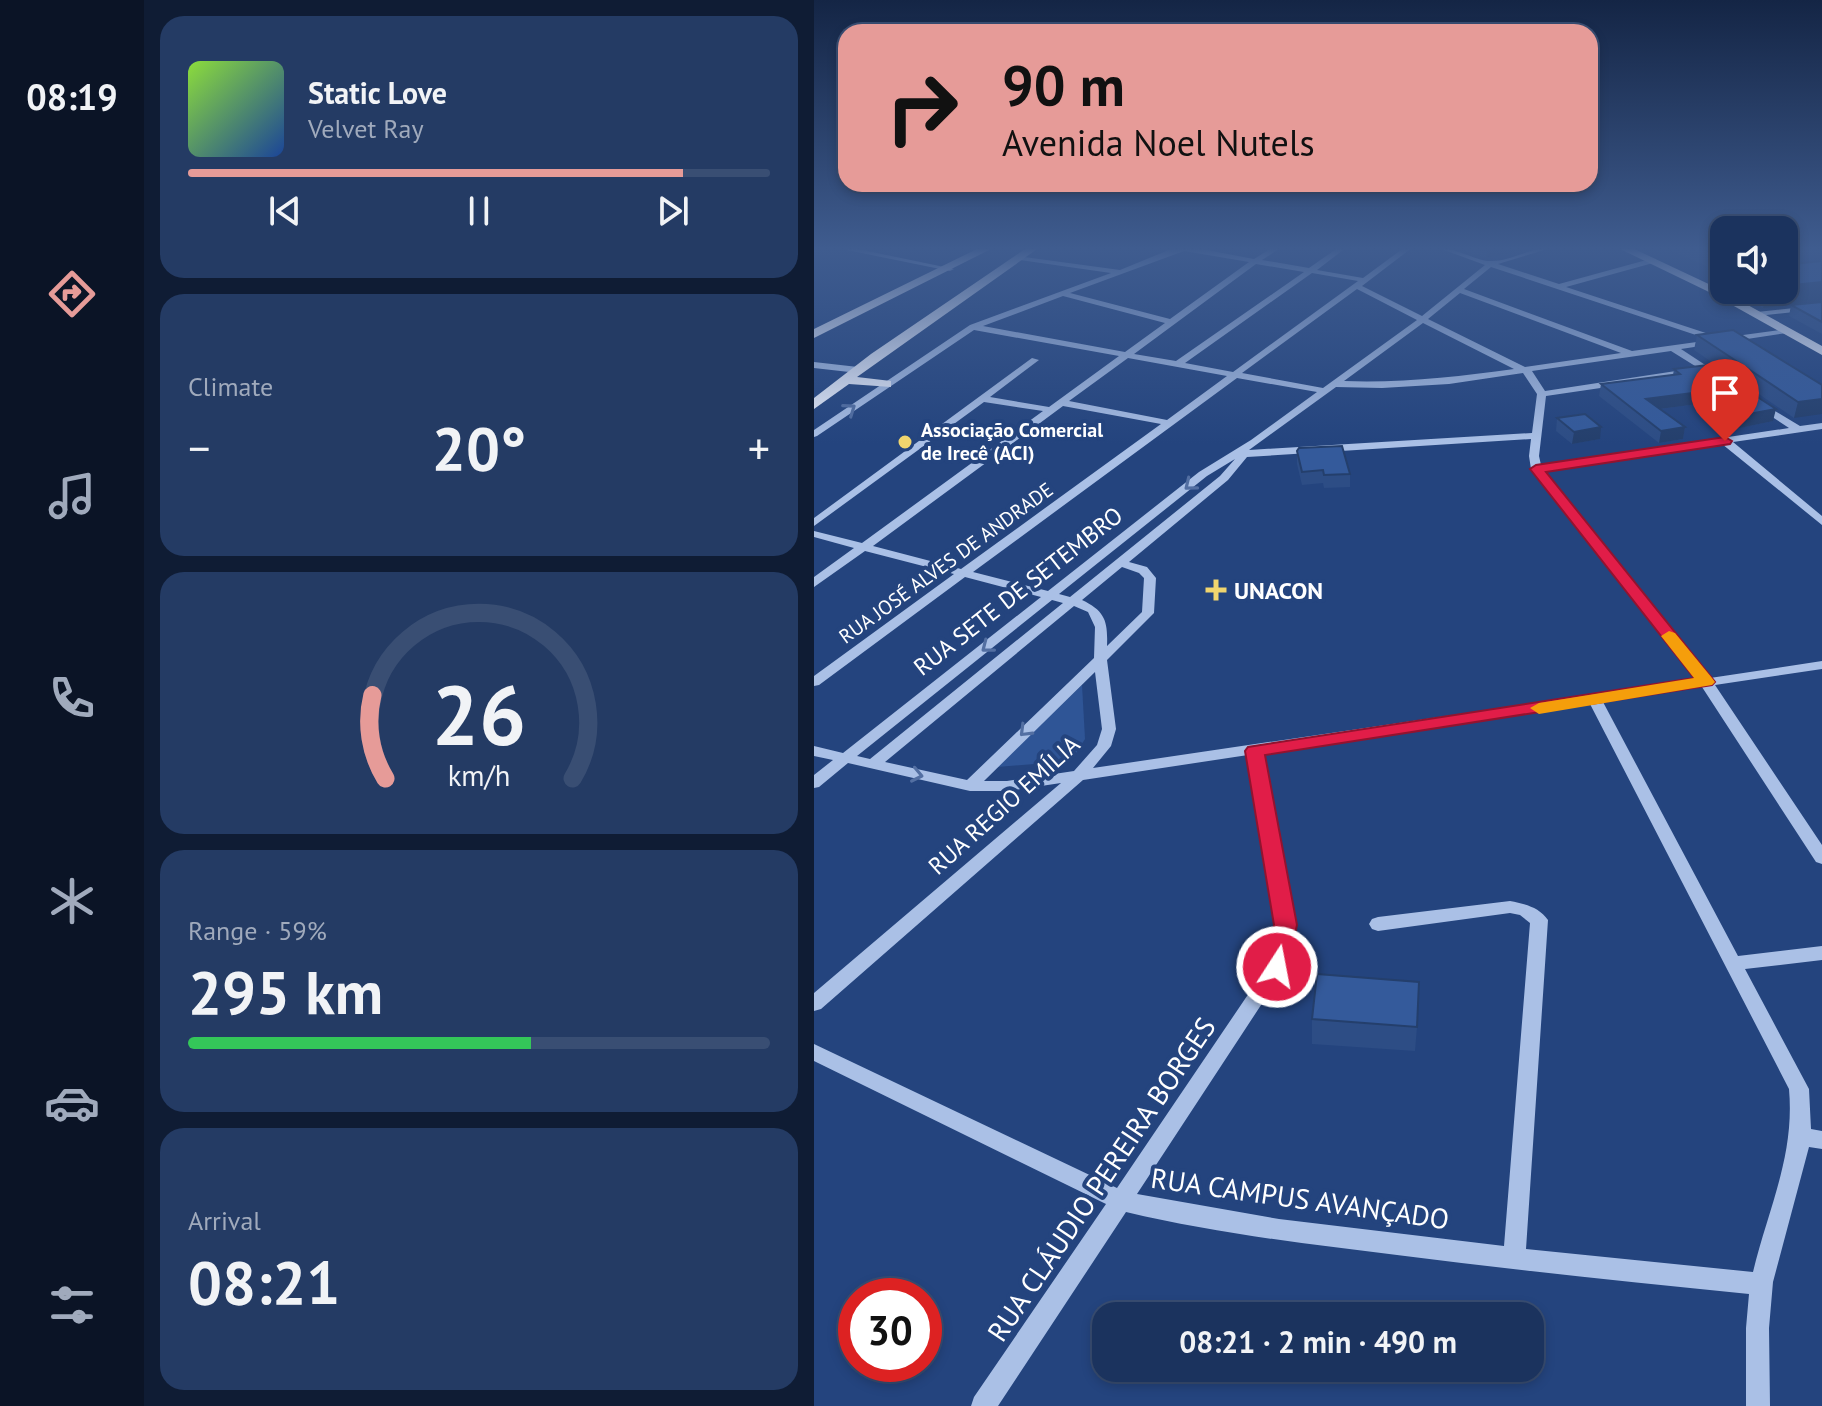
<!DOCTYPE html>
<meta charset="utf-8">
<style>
:root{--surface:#1b335e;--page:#243b64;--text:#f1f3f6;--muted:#a0aabc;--line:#394e73;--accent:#e69b98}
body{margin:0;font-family:"PT Sans",sans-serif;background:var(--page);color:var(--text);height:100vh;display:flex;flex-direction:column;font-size:30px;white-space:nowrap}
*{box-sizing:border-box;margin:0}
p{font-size:26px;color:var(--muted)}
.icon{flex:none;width:44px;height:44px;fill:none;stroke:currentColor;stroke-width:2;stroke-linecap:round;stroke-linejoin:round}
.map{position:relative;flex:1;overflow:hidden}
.details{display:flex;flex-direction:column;gap:16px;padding:16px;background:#0f1c34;width:670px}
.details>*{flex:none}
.top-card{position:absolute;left:24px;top:24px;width:760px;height:168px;border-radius:24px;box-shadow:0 4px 12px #0003,0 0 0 2px var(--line);background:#e69b98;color:#111;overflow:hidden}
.buttons{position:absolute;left:896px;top:216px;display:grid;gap:16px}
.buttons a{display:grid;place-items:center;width:88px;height:88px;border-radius:16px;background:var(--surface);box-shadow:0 4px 12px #0003,0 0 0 2px var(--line);font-size:40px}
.speed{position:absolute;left:24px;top:1278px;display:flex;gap:16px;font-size:40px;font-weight:700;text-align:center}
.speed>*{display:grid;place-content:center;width:104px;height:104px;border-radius:50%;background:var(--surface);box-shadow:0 4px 12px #0003,0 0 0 2px var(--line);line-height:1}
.speed .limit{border:12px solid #d22;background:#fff;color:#111}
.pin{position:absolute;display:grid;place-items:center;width:68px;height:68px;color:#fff;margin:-82px -34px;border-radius:50% 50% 50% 0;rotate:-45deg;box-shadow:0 0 8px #0007}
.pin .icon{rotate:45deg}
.me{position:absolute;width:88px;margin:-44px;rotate:11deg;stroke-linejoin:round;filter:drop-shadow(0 0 6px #0008)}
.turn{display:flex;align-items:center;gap:28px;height:168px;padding:0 32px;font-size:36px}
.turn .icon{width:104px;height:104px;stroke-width:2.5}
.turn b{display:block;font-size:56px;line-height:68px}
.big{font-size:60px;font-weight:600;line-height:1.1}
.details .tile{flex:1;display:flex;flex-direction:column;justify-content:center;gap:12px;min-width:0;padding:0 28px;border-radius:24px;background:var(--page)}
.details .dial{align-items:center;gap:0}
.dial svg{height:208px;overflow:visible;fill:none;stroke:var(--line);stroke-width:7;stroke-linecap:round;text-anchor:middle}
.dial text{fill:var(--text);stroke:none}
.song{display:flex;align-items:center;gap:24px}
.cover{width:96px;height:96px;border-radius:12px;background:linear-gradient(135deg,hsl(90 70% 55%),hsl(220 70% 35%))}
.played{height:8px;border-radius:4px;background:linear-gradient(90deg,var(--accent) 85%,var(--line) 85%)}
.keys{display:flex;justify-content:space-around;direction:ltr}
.heat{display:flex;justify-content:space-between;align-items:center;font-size:44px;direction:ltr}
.charge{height:12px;border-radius:6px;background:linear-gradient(90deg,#34c759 59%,var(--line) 0)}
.trip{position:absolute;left:278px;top:1302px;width:452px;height:80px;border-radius:24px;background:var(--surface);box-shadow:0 4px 12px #0003,0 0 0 2px var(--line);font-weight:600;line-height:80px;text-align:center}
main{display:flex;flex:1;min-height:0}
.tabs{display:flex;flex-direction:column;width:144px;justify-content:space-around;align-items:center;background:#0b1426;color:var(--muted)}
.tabs .icon{width:56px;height:56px}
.tabs .on{color:var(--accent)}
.tabs b{font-size:36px;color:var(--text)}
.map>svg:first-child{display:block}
</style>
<main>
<nav class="tabs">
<b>08:19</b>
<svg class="icon on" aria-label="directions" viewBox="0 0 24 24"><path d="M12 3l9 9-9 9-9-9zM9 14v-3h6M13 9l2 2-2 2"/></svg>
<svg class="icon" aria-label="music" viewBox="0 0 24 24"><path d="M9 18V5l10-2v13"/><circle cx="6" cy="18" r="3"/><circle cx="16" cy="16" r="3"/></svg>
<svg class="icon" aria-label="phone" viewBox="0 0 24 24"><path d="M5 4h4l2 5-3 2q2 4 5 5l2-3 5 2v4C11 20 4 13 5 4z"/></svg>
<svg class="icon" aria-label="climate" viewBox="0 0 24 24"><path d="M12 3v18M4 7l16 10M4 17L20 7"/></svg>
<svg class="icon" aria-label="car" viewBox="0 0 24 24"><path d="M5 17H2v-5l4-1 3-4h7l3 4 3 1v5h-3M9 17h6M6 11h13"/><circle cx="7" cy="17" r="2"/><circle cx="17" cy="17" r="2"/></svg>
<svg class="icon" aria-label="filters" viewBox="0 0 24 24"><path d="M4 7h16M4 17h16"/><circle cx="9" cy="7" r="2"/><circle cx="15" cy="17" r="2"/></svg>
</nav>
<section class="details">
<div class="tile">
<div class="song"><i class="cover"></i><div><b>Static Love</b><p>Velvet Ray</p></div></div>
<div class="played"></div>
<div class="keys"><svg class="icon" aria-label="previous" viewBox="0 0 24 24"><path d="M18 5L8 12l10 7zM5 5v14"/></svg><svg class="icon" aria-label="pause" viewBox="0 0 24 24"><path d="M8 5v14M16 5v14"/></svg><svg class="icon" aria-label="next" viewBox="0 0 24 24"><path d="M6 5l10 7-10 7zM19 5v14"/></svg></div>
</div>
<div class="tile"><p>Climate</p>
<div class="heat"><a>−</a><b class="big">20°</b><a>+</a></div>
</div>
<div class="tile dial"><svg viewBox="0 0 100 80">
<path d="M14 69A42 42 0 1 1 86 69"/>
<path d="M14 69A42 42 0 0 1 9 37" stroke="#e69b98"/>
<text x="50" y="56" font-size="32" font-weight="700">26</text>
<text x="50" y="72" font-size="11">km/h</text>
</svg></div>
<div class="tile"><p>Range · 59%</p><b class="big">295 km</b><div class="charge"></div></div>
<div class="tile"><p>Arrival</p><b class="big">08:21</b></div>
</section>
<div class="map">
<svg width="1008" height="1406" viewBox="0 0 1008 1406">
<rect width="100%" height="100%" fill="#24447e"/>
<path fill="#2f5596" d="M268 685 271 739 257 761 183 767Z"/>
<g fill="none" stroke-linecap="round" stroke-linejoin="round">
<path fill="#aac0e6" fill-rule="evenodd" d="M18 247H34L140 269 136 271Z
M362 247H377L440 259 459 247H468L448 260 495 268 525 247H533L503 270 549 278 591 247H599L548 286 608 316 671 265 622 247C642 247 662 262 678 261 698 261 717 247 740 247L684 264 745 284 836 259 839 263 752 287 907 338 973 329 977 331 973 333 867 349 905 374V378L902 379 857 351 718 371 731 391 875 369 879 372 875 375 732 396 725 456 727 465 975 428 943 407 941 405 946 402 986 426 1008 423V429L919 442 1008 516V525L908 444 729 471 896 678 1008 661V669L901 685 1008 845V864L1002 862 888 687 789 702 924 956 1008 946V960L931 969 995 1089 997 1129 1008 1131V1149L995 1147 959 1282 955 1328 956 1406H932V1328L935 1294C817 1282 700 1270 583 1255 492 1244 401 1233 312 1212L184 1406H157L160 1397 292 1204 0 1061V1044L303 1188 454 965 462 925 434 755 269 780 7 1009 0 1011V993L247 783 193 791H156L34 763 5 787 0 788V775L19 760 0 756V746L29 753 227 597 151 577 5 685 0 686V676L140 574 51 551 0 587V577L40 548 0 537V531L48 543 229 411 170 402 0 526V518L218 358 225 360 176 397 235 407 305 356 160 330 3 436 0 437V430L156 325 297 273 206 260 203 256 306 270ZM370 251 435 262 356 319 256 293ZM442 264 490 272 362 361 320 354ZM677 267 897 340 818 351 650 289ZM498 273 544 281 419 372 371 363ZM543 289 603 320 509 388 428 373ZM646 293 807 353 711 367 614 319ZM249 296 351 323 311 352 169 326ZM609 323 700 369C643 377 587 383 530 381ZM314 358 413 376 353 420 255 401ZM709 373 723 394 718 433 435 450 522 387 568 388 635 384ZM423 378 503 392 437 440 385 472 234 591 159 572ZM249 406 347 424 147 569 59 546ZM717 439 715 456 717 469 883 679 279 768 297 746 302 729 293 660 340 613 342 578 333 567 315 562 414 480 433 457ZM421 459 406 476 256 597 245 594 393 476ZM308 567 325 573 330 578 328 612 293 646C294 621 291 611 268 600ZM238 600 249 603 56 759 43 756ZM260 606 274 612 281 627 280 658 153 780 71 762ZM281 672 288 729 283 745 260 771 193 781H170ZM776 704 975 1089C981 1156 954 1209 939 1272L712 1249 734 920C725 907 711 904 696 901L564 917 558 919 555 924 558 929 564 931 696 913 706 915 716 923 690 1246 465 1219 323 1194 472 967 480 925 449 753Z
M1008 305V309L943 316 939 314 943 312Z
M0 362 44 367 48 370 44 373 0 368Z"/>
<path fill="#ebf0fd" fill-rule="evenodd" d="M167 247H181L0 338V329Z
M214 247H226L43 377 77 381V387L35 384 0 409V398L57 354Z
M802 247H816L901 287 1008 346V355L893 291Z"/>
</g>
<path fill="#2d4d85" d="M640 247H713V249L672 258Z
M856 247H910V274L856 250Z
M1008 261V334L975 316 977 305 949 308 917 290H970Z
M883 335 1008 385 980 418 880 350Z
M860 369 959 421 921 429 891 403 846 409 871 427 869 439 845 443 785 396 787 384 859 375Z
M743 418 786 439 758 444 742 431Z
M483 451 536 474V487L510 488 509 483 488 485 483 464Z
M498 1019 603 1027 601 1051 498 1044Z"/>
<path fill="#243f6c" d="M691 247H713V249L672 258 673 251Z
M1008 282V302L949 308 953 290H970V286Z
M894 391 891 403 830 411 832 399Z
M1008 399V414L980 418 984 402Z
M962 409 959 421 921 429 924 416Z
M787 427 786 439 758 444 760 432Z
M871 427 869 439 845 443 847 431Z"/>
<path fill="#345a9b" stroke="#243f6c" stroke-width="2" d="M661 247H691L673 251Z
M885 247H910V258Z
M1008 261V282L970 286V265Z
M1008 302V322L977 305Z
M919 330 1008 385V399L984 402 883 335Z
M894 365 962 409 924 416 894 391 832 399 871 427 847 431 787 384 866 374 860 369Z
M771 414 787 427 760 432 743 418Z
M528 446 536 474 510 475 509 470 488 472 483 451 485 448Z
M503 974 605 982 603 1027 498 1019Z"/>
<defs><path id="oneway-chevron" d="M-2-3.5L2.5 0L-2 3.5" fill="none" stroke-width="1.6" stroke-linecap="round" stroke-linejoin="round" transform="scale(2)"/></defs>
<g stroke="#536fa2">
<use href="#oneway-chevron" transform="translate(36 409) rotate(-35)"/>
<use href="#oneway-chevron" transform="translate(376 485) rotate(141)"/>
<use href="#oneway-chevron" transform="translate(173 647) rotate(142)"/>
<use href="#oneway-chevron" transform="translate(211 731) rotate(135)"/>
<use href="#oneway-chevron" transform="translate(103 775) rotate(12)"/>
</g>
<linearGradient id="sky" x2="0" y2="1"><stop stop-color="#142545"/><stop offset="0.56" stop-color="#3f5c8f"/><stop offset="1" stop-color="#3f5c8f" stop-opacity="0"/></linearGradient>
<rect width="1008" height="444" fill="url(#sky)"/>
<path fill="#e11d48" stroke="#92132f" stroke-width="2" d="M911 437 918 441 916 444 732 472 898 678 901 682 898 685 451 755 483 925 472 973 463 976 455 973 452 967 460 925 431 751 434 747 880 678 716 469 722 465Z"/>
<path fill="#f59e0b" d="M855 631 861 633 898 678 901 682 898 685 725 714 716 708 725 703 880 678 847 636Z"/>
<g fill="#f0d56e" stroke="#24447e" stroke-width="3">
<circle cx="91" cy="442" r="8"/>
<path d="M398 578h8v8h8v8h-8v8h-8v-8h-8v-8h8z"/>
</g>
<g text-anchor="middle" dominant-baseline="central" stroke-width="8" stroke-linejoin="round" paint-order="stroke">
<g font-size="20" font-weight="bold" fill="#fff" stroke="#24447e" text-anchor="start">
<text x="107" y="430">Associação Comercial<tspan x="107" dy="23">de Irecê (ACI)</tspan></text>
</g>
<g font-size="20" fill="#fff" stroke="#24447e">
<text transform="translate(132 563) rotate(-36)">RUA JOSÉ ALVES DE ANDRADE</text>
</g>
<g font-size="24" font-weight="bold" fill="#fff" stroke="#24447e" text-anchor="start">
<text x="420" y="590">UNACON</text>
</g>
<g font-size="24" fill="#fff" stroke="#24447e">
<text transform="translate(204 591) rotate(-38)">RUA SETE DE SETEMBRO</text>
<text transform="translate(190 805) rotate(-42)">RUA REGIO EMÍLIA</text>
</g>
<g font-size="28" fill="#fff" stroke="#24447e">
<text transform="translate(287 1179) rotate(-56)">RUA CLÁUDIO PEREIRA BORGES</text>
<text transform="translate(486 1198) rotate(8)">RUA CAMPUS AVANÇADO</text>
</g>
</g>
</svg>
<div class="buttons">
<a><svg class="icon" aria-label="sound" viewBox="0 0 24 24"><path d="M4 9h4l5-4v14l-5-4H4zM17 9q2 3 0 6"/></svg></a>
</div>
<div class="speed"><div class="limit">30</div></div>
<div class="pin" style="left:911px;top:441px;background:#d93025"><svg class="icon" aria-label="arrive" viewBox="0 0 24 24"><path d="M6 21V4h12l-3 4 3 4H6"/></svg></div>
<svg class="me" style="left:463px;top:967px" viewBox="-20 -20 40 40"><circle r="17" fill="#e11d48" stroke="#fff" stroke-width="3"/><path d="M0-11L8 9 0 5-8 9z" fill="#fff"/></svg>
<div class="trip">08:21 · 2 min · 490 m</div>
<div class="top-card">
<div class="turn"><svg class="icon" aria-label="right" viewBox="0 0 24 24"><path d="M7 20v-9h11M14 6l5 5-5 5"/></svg><div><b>90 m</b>Avenida Noel Nutels</div></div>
</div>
</div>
</main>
